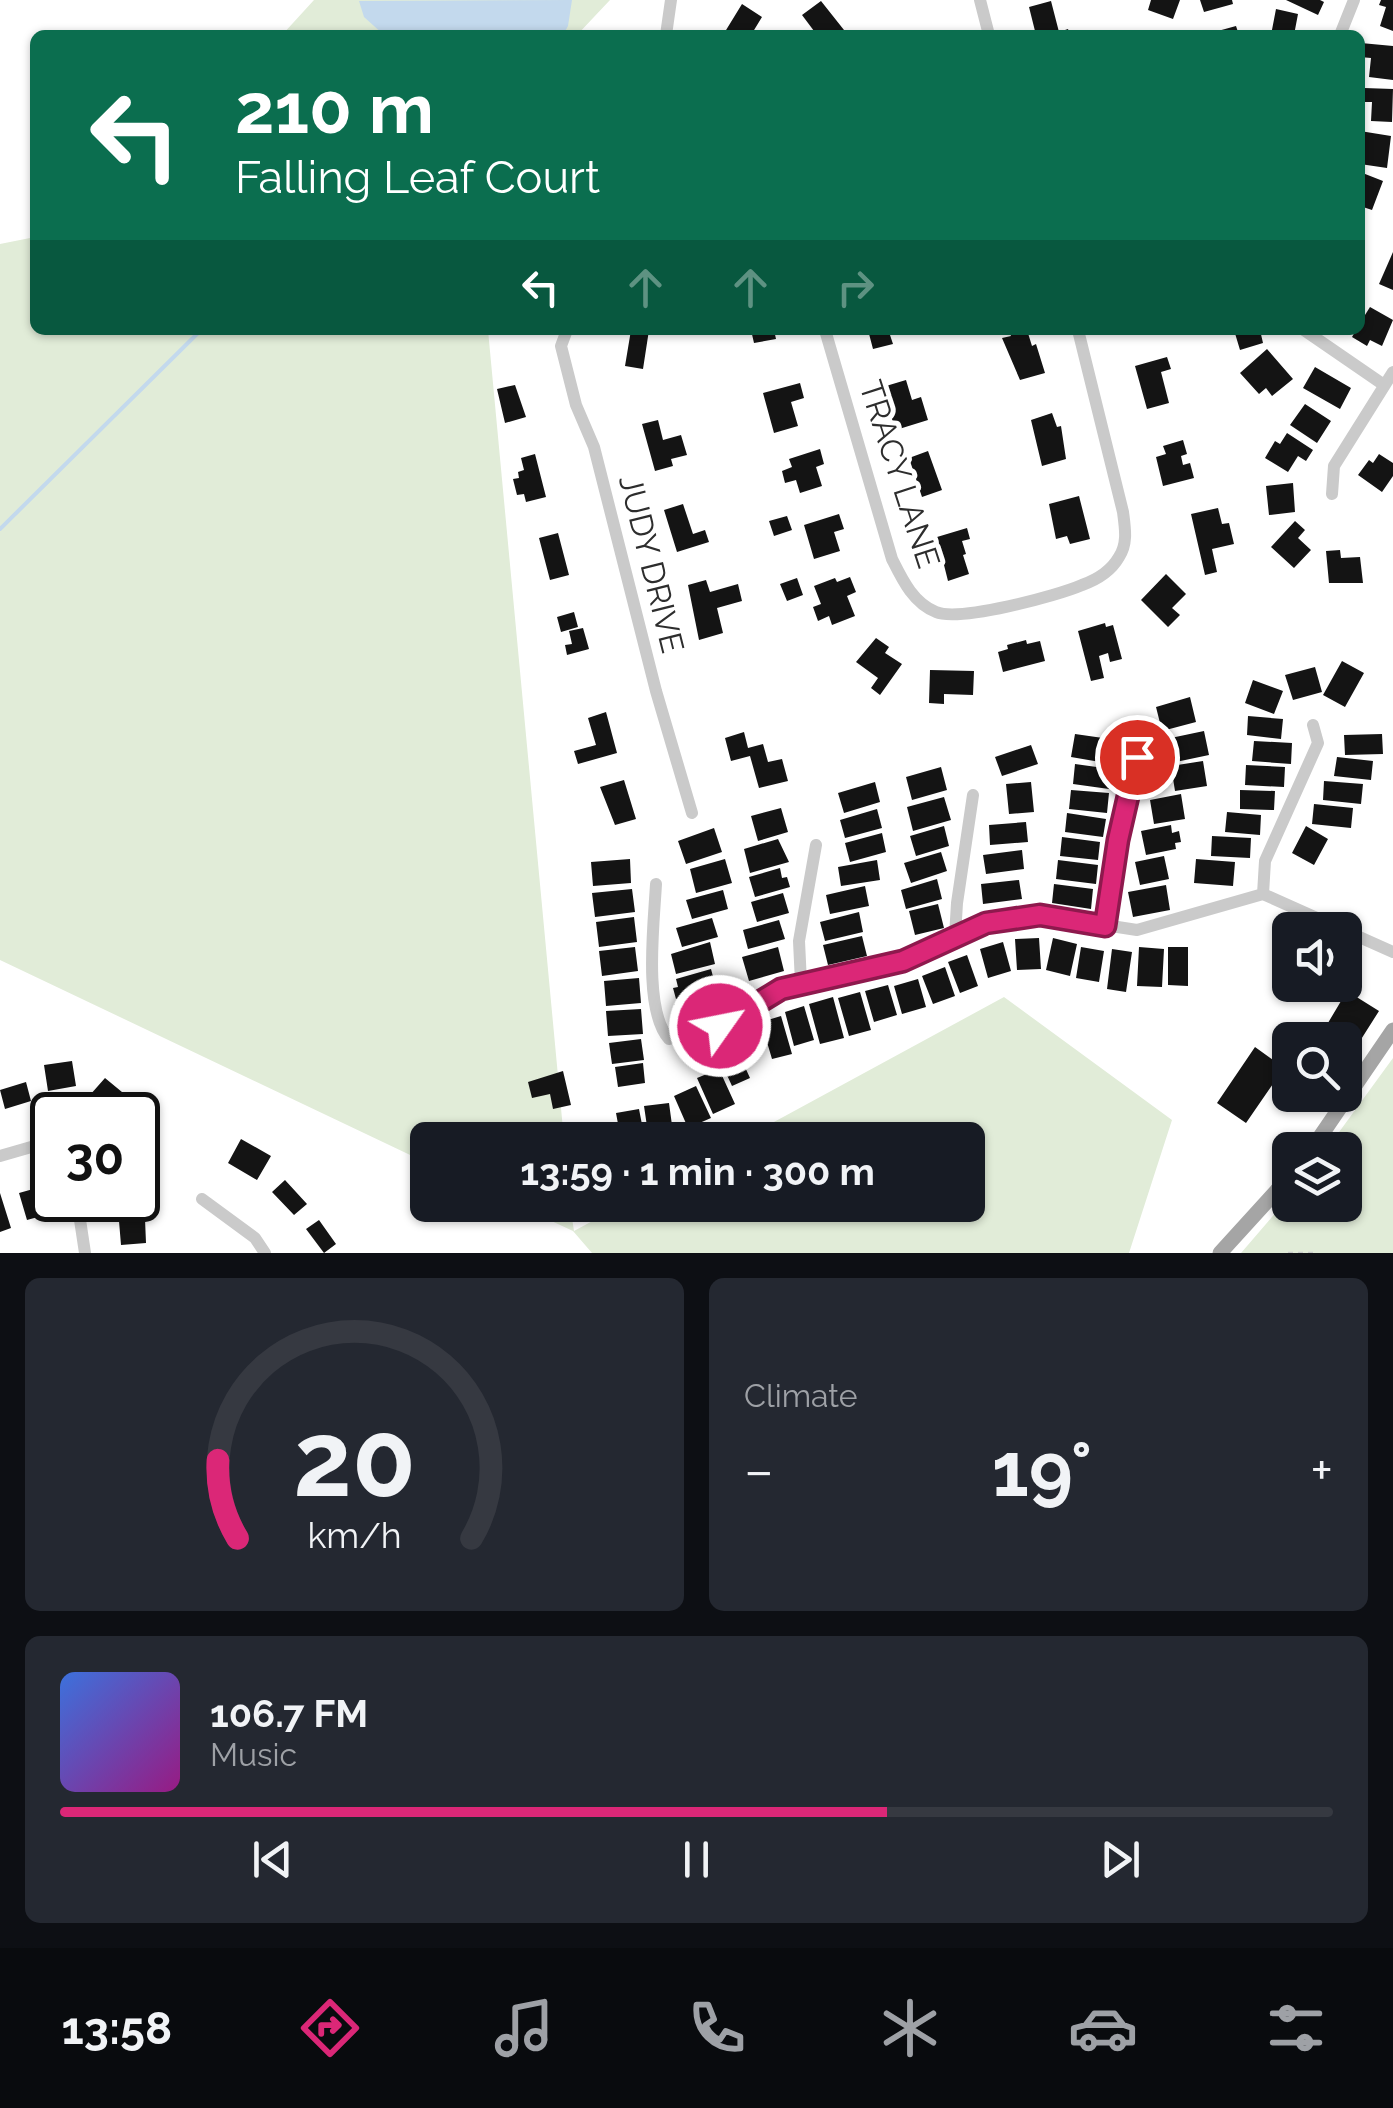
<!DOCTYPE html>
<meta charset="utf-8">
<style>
:root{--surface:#171b24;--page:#242831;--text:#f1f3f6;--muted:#9ea1a6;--line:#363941;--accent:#db2777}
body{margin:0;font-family:Raleway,sans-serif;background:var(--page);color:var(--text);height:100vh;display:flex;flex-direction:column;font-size:38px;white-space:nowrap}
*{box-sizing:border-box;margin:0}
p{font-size:32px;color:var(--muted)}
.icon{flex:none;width:55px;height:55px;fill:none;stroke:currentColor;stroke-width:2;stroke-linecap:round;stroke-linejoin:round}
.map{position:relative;height:1253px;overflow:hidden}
.sheet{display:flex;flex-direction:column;gap:25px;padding:25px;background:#0d0f14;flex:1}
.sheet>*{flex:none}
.top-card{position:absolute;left:30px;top:30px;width:1335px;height:305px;border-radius:15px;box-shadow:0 2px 8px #0004;background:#0b6e4f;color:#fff;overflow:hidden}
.controls{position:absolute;left:1272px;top:912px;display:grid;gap:20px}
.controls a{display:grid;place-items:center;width:90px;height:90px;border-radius:15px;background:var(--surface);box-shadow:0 2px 8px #0004;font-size:50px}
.speed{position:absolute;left:30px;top:1092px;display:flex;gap:20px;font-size:50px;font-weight:700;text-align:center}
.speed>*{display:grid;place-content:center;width:130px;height:130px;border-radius:50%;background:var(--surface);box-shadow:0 2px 8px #0004;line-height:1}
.speed .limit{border:5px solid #111;border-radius:15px;background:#fff;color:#111}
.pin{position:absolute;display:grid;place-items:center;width:85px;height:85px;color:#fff;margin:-42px;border:5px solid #fff;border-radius:50%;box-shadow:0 2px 10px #0007}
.me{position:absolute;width:110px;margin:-55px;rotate:57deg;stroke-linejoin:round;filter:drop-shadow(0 0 8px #0008)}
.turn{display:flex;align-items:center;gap:35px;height:210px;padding:0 40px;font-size:45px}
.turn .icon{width:130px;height:130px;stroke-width:2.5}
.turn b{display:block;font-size:70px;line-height:85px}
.lanes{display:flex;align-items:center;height:95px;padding:0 40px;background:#0003;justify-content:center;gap:50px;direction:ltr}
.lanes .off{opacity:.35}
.big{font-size:75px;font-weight:700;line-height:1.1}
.sheet .tile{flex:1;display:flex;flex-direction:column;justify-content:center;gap:15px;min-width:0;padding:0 35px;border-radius:15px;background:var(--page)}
.sheet .dial{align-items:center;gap:0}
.dial svg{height:260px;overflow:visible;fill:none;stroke:var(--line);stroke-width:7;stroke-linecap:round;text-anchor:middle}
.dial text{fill:var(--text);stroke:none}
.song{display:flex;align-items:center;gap:30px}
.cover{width:120px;height:120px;border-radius:15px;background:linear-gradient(135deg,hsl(220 70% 55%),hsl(310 70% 35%))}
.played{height:10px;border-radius:5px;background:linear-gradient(90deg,var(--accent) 65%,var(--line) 65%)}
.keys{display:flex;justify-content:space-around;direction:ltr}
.heat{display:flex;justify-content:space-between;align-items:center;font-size:55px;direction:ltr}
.sheet .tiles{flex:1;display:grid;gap:25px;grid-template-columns:1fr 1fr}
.tile:last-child{grid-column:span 2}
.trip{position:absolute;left:410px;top:1122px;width:575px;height:100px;border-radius:15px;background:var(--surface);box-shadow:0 2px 8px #0004;font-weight:700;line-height:100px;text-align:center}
.tabs{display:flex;height:160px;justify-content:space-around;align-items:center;background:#090b0e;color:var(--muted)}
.tabs .icon{width:70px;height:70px}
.tabs .current{color:var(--accent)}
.tabs b{font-size:45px;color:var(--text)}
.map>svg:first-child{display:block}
</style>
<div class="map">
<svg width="1393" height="1253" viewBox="0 0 1393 1253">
<rect width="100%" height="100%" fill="#fff"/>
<path fill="#e1ecd8" d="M314 0H610L577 35H282Z
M35 237V330H488L564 1140H428L427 1163 0 960V244Z
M1004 997 1172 1120 1129 1253H592L573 1231 517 1205H570L574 1231 622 1205H968V1140H741Z
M1393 1058V1253H1241L1290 1196V1205H1345V1150H1326Z"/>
<path fill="#c3d9ed" d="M572 0 568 26 563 35H384L364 17 359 1Z"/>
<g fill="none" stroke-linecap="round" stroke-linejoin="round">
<path stroke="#c3d9ed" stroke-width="4" d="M0 529 201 330"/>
</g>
<path fill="#141414" d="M1151 0H1180L1173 19 1148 10Z
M1200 0H1232L1233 4 1204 12Z
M1286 0H1320L1324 2 1318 15Z
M1381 0H1393V31L1380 26 1386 7 1379 5Z
M821 1 844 30 837 35H817L802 15Z
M1051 1 1059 32 1068 29 1070 35H1036L1029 7Z
M742 4 762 17 751 35H723Z
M1276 9 1298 14 1294 35H1271Z
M1236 26 1239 35H1208L1207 34Z
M1361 43 1393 46V80L1369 77 1371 58 1360 57Z
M1364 88 1393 89 1392 122 1371 121 1372 102H1363Z
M1360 131 1391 136 1387 168 1360 164Z
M1360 172 1383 181 1372 210 1360 206Z
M1393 252V290L1379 284Z
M1370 307 1393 320 1382 346 1370 340 1367 346 1352 337 1356 330H1360V323Z
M631 330H649L643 369 625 366Z
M751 330H774L776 339 754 343Z
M868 330H905V331L890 335 893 344 873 349Z
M1027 330 1032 346 1036 344 1045 373 1020 380 1002 338 1011 336 1009 331Z
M1234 330H1260L1263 343 1240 350Z
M1267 349 1293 379 1272 396 1266 388 1259 394 1240 373Z
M1167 357 1171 369 1161 372 1169 403 1147 409 1135 366Z
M1315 367 1351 388 1340 409 1303 388Z
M906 380 912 400 921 397 928 420 899 429 896 421 893 422 885 399 889 398 886 386Z
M800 383 804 398 791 402 798 426 774 433 763 393Z
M515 385 526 417 505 423 497 389Z
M1305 404 1331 421 1317 443 1290 425Z
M1052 413 1057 427 1061 426 1066 459 1042 466 1031 420Z
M658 420 663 440 681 435 687 455 671 459 673 466 655 471 642 424Z
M1287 433 1313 450 1306 461 1298 456 1288 472 1265 458 1275 441 1280 444Z
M1183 440 1187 454 1181 456 1183 465 1190 463 1194 478 1163 486 1156 457 1166 454 1163 446Z
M820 449 824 464 816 467 822 486 800 493 796 480 785 483 782 471 792 467 789 459Z
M928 451 942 490 922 497 909 458Z
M535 454 546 497 526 502 524 494 517 495 513 479 519 478 518 472 524 470 521 458Z
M1379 454 1393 463V476L1382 492 1358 475 1369 460 1373 463Z
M1293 483 1295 512 1269 515 1266 486Z
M1079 496 1090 539 1070 544 1067 536 1056 539 1049 504Z
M683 504 693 534 705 530 709 542 677 552 664 510Z
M1218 508 1222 524 1229 523 1234 544 1212 549 1217 572 1205 575 1191 514Z
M839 514 844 529 834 532 840 551 814 559 804 525Z
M787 516 792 530 774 536 769 521Z
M1295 521 1305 530 1298 538 1311 550 1294 568 1271 547Z
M967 528 970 539 962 541 966 554 963 555 969 574 948 581 937 537Z
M558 533 569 575 550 580 539 538Z
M1340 550 1341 558 1360 557 1363 583H1329L1326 551Z
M1166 574 1186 594 1172 608 1180 615 1168 627 1141 600Z
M850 577 856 592 847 596 855 616 832 625 829 616 818 621 813 607 821 604 814 586 835 578 837 582Z
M797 578 803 595 787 601 780 584Z
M706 580 710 592 738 584 742 601 717 608 723 633 699 640 688 585Z
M574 612 578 627 561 632 557 617Z
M1105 623 1106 627 1113 625 1122 659 1110 662 1108 653 1099 656 1104 678 1091 681 1078 631Z
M583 628 589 649 567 655 565 645 572 644 569 631Z
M876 638 889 647 885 653 902 664 880 695 871 688 878 678 856 662Z
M1026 640 1027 644 1040 641 1045 661 1003 672 998 652 1008 649 1007 645Z
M1342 661 1364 673 1345 707 1323 695Z
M1315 667 1322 692 1293 700 1285 675Z
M930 670 974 671 973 695 944 694V704L929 703Z
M1253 680 1283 691 1274 714 1245 703Z
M1190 697 1196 722 1162 731 1156 707Z
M606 712 617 753 578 764 574 751 596 745 588 718Z
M1248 716 1283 719 1281 739 1247 735Z
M1204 731 1209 755 1171 763 1166 739Z
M744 732 748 748 763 744 768 762 782 759 788 781 759 788 750 756 731 761 725 738Z
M1075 734 1110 739 1106 763 1071 757Z
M1382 734 1383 754 1345 755 1344 735Z
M1254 741 1292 743 1291 764 1252 761Z
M1031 745 1038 764 1002 776 995 757Z
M1337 757 1373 761 1371 780 1334 776Z
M1203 761 1207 786 1175 791 1171 766Z
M1075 764 1111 769 1109 789 1073 784Z
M1246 765 1285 767 1284 787 1245 785Z
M941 767 947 790 912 800 906 777Z
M624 780 636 819 615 825 600 787Z
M1324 781 1363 784 1361 804 1323 800Z
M875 782 880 802 844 813 838 793Z
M1031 782 1034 812 1009 814 1006 784Z
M1071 790 1109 793 1107 813 1069 809Z
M1240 790 1275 791 1274 810 1240 809Z
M1181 794 1185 819 1154 824 1150 800Z
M944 797 951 820 913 831 907 807Z
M1314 804 1353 808 1351 828 1312 824Z
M781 808 788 832 758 841 751 816Z
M877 809 882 828 845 838 840 820Z
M1227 812 1261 815 1260 835 1225 832Z
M1067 813 1106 819 1103 837 1065 832Z
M1026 822 1028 842 990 845 989 825Z
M1171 825 1172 833 1179 831 1181 842 1175 843 1176 849 1146 855 1141 831Z
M944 826 949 846 916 856 910 836Z
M1306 826 1328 839 1314 865 1292 853Z
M714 828 722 852 686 864 678 841Z
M882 833 886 852 850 862 845 843Z
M1212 836 1251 838 1250 858 1211 856Z
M1062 837 1100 842 1098 860 1060 856Z
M778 839 789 862 750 873 744 849Z
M1022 850 1024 869 986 874 983 855Z
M941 852 947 871 911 883 904 863Z
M1164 856 1169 879 1140 885 1135 862Z
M630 859 631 883 593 886 591 862Z
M725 859 732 883 696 893 690 869Z
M1196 859 1235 862 1233 886 1194 883Z
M877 860 880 880 841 886 838 867Z
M1058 860 1098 865 1096 884 1056 879Z
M780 868 782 878 787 877 790 887 755 897 749 877Z
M937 879 942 899 906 909 901 890Z
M1019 880 1022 899 983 904 981 884Z
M1054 884 1093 889 1091 909 1052 903Z
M1166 885 1170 910 1133 917 1128 892Z
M865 886 869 906 830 914 826 895Z
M632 889 635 912 595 917 592 893Z
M723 890 728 909 692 919 686 900Z
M783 893 789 913 757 922 751 902Z
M938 904 944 928 915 935 909 911Z
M859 912 863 932 825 941 820 922Z
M634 917 637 942 599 947 596 922Z
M712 918 718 937 682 947 676 928Z
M779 920 785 939 748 949 743 930Z
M862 936 867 956 828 965 823 945Z
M1039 938 1041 969 1017 970 1015 939Z
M1053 938 1077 944 1070 976 1046 970Z
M710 942 715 964 676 974 671 954Z
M1003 942 1011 971 988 978 980 949Z
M635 947 638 971 602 976 599 951Z
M778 947 784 971 749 981 742 957Z
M1081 947 1104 951 1099 982 1076 978Z
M1139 947 1164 949 1162 987 1137 986Z
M1168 947H1188V986L1168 985Z
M1112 949 1132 952 1126 992 1107 989Z
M967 955 978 986 960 993 948 962Z
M945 967 955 996 933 1004 922 976Z
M711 969 716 988 676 999 673 988 678 987 676 979Z
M639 978 641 1003 606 1006 604 981Z
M918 979 926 1007 902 1014 894 986Z
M888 985 897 1015 874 1022 865 991Z
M1347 991 1379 1011 1353 1052 1345 1047V1040H1334L1322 1033Z
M860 992 871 1030 849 1036 838 998Z
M711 993 717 1013 680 1024 674 1004Z
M833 997 844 1038 820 1044 809 1004Z
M804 1006 814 1040 794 1046 785 1012Z
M641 1009 643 1034 608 1036 606 1011Z
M781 1016 792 1054 772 1059 761 1022Z
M641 1039 644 1060 612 1064 609 1043Z
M734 1043 750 1078 732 1086 716 1051Z
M1255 1047 1284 1068 1246 1123 1217 1103Z
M72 1061 76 1086 48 1091 44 1065Z
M643 1063 645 1083 618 1087 615 1067Z
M719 1069 735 1104 713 1114 697 1078Z
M563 1071 571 1105 553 1109 550 1094 532 1098 528 1082Z
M105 1078 128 1097 113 1114 90 1095Z
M26 1082 31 1101 5 1109 0 1090Z
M696 1086 711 1118 688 1128 674 1096Z
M669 1103 674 1140H649L644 1106Z
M639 1109 645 1140H621L616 1113Z
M241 1139 271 1156 257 1180 228 1163Z
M285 1180 307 1204 294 1215 272 1192Z
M44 1186 52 1213 27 1220 19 1193Z
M0 1193 11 1228 0 1232Z
M145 1219 146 1243 121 1245 119 1221Z
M319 1220 336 1244 324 1253 306 1229Z"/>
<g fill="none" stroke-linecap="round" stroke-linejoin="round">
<path stroke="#cacaca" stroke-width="2.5" stroke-dasharray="5 5" stroke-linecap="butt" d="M1288 1253H1317"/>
<path stroke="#cacaca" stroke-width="12" d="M980 0 989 35
M666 35 671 0
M1340 35 1354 0
M567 330 561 346 576 405 594 447 656 691 692 813
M825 330 892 559C902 579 913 603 936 612 959 622 1057 596 1082 585 1096 580 1111 571 1119 557 1128 543 1125 528 1123 512L1078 330
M1304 330 1384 385
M1332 494 1334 466 1393 372
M656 884C654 923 643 1010 669 1039L720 1026 781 989 903 961 997 920 1040 915 1137 930 1263 894 1393 952
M1263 894 1265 861 1318 743 1313 725
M1105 926 1118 840 1137 757
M955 936 957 903 973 795
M801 983 799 941 816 845
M0 1156 52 1141
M202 1199 255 1238 265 1253
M77 1200 85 1253"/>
<path stroke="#a5a5a5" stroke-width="15" d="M1311 1150 1393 1030
M1220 1253 1290 1176"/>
</g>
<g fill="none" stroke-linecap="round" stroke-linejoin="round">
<defs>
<path id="route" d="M720 1026 781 989 903 961 986 923 1040 915 1105 926 1118 840 1137 757"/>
</defs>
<use href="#route" stroke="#8e194d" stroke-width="25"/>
<use href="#route" stroke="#db2777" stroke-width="18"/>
</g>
<g text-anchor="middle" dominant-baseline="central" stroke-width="10" stroke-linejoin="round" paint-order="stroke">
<g font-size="32" fill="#2d2d2d" stroke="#fff">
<text transform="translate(900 474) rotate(72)">TRACY LANE</text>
<text transform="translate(652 564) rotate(76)">JUDY DRIVE</text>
</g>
</g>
</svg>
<div class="controls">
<a><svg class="icon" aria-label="sound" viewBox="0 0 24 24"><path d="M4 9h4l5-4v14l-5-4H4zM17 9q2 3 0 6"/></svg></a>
<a><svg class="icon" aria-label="search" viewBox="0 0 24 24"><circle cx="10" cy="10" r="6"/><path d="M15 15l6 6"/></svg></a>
<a><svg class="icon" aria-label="layers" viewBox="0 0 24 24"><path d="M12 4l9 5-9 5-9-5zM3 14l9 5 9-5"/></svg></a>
</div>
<div class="speed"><div class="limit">30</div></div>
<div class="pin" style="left:1137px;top:757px;background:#d93025"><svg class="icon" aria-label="arrive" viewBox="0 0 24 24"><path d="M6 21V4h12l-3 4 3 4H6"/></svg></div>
<svg class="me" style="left:720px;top:1026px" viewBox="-20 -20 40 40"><circle r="17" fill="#db2777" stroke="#fff" stroke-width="3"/><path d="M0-11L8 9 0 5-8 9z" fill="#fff"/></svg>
<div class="trip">13:59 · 1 min · 300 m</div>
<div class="top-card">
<div class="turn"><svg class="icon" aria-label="left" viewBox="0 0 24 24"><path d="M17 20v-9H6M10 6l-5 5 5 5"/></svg><div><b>210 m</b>Falling Leaf Court</div></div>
<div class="lanes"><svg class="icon" aria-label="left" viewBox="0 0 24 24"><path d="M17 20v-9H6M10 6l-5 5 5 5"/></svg><svg class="icon off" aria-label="ahead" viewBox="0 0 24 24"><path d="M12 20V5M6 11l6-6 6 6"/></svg><svg class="icon off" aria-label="ahead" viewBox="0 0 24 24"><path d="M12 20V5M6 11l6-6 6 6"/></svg><svg class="icon off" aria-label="right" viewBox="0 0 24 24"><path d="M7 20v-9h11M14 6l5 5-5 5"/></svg></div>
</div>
</div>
<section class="sheet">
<div class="tiles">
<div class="tile dial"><svg viewBox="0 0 100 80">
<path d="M14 69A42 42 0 1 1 86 69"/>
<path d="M14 69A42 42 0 0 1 8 45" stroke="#db2777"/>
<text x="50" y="56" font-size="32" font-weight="700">20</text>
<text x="50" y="72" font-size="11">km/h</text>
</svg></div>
<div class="tile"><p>Climate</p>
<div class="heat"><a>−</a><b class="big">19°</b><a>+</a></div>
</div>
<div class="tile">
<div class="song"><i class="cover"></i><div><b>106.7 FM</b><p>Music</p></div></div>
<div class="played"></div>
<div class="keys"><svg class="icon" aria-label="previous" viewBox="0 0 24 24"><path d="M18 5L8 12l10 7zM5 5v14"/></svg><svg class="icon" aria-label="pause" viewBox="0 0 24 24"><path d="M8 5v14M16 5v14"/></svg><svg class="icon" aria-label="next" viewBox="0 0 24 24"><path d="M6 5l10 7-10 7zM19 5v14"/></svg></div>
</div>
</div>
</section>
<nav class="tabs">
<b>13:58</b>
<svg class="icon current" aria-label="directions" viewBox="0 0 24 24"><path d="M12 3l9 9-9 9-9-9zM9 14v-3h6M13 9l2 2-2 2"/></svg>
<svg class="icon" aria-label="music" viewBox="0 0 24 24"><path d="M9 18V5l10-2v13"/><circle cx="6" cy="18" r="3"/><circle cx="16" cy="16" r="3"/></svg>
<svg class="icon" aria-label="phone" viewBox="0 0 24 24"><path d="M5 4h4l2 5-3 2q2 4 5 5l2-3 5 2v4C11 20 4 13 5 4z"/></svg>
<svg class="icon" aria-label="climate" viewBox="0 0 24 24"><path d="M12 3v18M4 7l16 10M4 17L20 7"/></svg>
<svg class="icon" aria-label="car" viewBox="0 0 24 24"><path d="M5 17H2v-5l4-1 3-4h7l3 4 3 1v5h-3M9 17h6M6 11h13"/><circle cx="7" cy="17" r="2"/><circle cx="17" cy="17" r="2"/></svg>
<svg class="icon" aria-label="filters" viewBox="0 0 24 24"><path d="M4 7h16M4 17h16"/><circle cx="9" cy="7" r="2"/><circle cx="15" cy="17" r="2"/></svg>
</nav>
